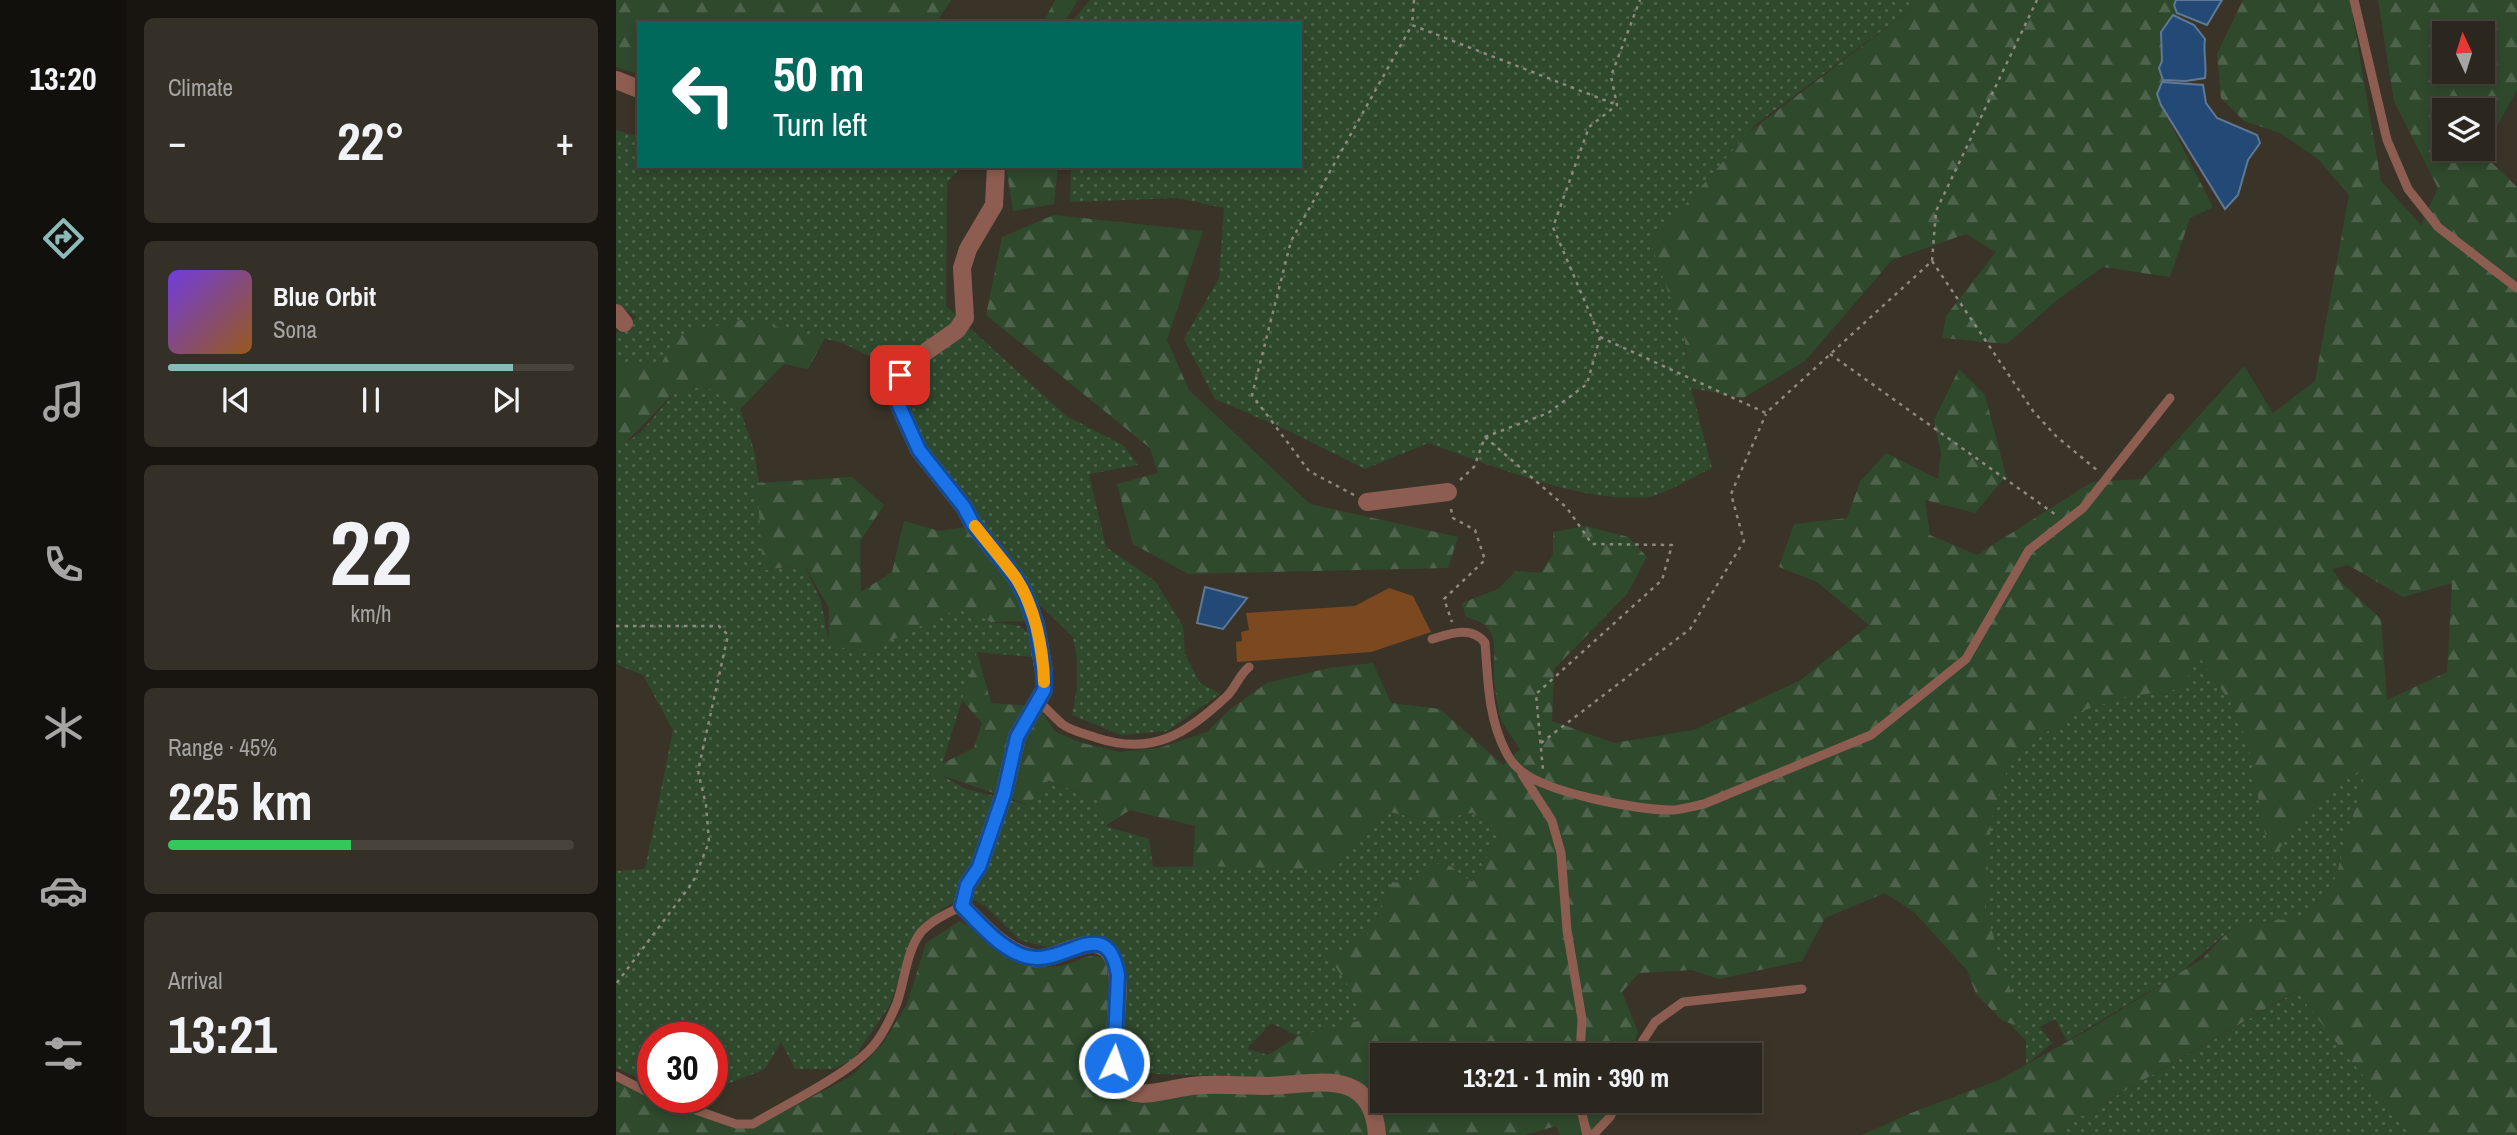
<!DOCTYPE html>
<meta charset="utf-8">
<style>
:root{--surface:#2c271e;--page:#342f27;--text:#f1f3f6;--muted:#a6a5a4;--line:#48443c;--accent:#8bbbb9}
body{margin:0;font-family:"Archivo Narrow",sans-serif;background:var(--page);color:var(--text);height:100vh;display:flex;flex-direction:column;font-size:26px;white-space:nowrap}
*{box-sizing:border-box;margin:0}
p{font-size:23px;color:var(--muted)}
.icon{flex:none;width:38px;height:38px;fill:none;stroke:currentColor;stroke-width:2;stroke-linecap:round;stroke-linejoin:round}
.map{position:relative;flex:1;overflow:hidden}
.details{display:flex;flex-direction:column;gap:18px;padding:18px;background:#181510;width:490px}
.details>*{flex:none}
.guide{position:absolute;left:21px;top:21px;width:665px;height:147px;border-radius:0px;box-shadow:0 4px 10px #0003,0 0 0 2px var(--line);background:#00695c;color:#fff;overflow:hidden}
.needle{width:46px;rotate:356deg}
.fabs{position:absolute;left:1816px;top:21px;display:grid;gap:14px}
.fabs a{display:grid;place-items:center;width:63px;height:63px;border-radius:0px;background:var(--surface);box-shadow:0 4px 10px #0003,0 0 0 2px var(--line);font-size:35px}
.speed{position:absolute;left:21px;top:1022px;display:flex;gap:14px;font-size:35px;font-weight:700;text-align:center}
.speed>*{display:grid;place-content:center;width:91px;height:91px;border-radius:50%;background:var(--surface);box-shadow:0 4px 10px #0003,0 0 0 2px var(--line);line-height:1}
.speed .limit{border:10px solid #d22;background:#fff;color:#111}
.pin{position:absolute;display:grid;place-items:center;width:60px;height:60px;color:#fff;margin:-30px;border-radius:14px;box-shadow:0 4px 10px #0006}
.me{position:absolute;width:77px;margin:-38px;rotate:3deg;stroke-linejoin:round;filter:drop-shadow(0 0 5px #0008)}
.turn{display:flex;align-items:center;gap:24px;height:147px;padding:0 21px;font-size:32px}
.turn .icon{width:91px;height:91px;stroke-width:2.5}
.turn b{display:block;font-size:49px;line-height:60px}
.big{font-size:52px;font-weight:700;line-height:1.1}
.details .widget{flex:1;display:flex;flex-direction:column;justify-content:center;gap:10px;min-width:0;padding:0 24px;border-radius:10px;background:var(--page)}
.details .dial{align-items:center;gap:0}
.dial b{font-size:91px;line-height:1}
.song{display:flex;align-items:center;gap:21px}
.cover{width:84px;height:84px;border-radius:10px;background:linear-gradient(135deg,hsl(260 70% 55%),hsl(30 70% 35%))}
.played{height:7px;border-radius:4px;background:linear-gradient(90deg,var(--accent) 85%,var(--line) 85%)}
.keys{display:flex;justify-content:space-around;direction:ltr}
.heat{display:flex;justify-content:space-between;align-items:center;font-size:38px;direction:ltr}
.charge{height:10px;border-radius:5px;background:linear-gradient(90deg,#34c759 45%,var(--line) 0)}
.trip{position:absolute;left:754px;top:1043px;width:392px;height:70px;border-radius:0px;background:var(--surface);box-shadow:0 4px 10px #0003,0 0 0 2px var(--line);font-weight:700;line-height:70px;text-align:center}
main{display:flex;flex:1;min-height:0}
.dock{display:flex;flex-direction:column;width:126px;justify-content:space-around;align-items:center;background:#12100c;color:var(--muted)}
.dock .icon{width:49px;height:49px}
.dock .selected{color:var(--accent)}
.dock b{font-size:32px;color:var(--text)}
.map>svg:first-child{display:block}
</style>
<main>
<nav class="dock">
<b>13:20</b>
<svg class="icon selected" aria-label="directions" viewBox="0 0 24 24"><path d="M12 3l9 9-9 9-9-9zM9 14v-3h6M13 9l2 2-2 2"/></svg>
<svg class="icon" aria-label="music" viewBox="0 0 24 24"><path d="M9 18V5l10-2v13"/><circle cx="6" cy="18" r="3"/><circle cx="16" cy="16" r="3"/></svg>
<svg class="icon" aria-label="phone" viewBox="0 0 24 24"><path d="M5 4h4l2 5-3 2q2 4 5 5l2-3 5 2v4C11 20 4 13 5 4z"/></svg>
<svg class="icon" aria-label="climate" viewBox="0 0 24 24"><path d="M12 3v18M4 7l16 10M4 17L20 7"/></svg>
<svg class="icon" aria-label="car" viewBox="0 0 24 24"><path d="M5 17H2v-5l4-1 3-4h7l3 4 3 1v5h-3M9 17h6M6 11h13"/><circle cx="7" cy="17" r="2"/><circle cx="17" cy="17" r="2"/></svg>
<svg class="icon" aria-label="filters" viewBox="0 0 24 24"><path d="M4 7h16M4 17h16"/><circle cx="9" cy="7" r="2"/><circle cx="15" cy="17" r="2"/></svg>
</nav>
<section class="details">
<div class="widget"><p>Climate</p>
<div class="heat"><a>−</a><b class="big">22°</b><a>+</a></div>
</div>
<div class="widget">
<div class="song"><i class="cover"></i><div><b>Blue Orbit</b><p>Sona</p></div></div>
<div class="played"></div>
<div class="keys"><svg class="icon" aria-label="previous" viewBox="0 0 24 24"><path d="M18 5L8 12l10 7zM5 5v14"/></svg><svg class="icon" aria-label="pause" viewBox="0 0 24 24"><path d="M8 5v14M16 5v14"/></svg><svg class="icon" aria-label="next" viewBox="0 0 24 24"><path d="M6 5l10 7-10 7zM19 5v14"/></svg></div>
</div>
<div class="widget dial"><b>22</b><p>km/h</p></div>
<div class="widget"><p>Range · 45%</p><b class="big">225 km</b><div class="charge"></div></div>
<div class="widget"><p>Arrival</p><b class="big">13:21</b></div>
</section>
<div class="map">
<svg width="1901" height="1135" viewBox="0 0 1901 1135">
<defs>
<pattern id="grass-dots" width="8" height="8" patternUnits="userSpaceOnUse" patternTransform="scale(1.75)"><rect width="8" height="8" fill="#2f492d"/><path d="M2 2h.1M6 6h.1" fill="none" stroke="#4d634b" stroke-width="1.8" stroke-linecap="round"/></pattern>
<pattern id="forest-firs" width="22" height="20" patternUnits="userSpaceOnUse" patternTransform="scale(1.75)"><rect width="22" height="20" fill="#2f492d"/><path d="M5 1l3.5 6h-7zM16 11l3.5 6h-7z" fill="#4d634b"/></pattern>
</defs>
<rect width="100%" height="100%" fill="#3a3428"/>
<path fill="url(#grass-dots)" d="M474 0H1307L1140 124 1035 244 1064 312 1075 388 1096 468C1080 475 1047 495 1032 497 968 504 872 464 812 443L749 469 671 430 599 399 568 339 603 278 608 208 562 198 454 202 455 166H684V23H459L458 19Z
M0 130 23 137V166H347L331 182 330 306 450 416 507 445 522 465 473 474 490 547 539 581 567 626 569 654 584 683 604 694 551 731 505 735 456 715 461 688V659L457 637 411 592 305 441 282 387 286 373 227 343 129 320 46 363 0 366V333L20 317 0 304Z
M91 387 124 409 138 450 152 544 148 570 188 565 205 601 213 644 293 630 346 607 375 622 404 626 418 638 416 657 361 652 323 774 350 789 413 805 430 780 483 800 489 826 533 839 537 867 637 865 735 837 768 811 811 820 857 813 886 833 856 882 801 884 776 882 758 928 740 992 747 1020 682 1036 655 1023 631 1049 652 1055 636 1077 541 1074 518 1071 509 1050 504 951 484 937 430 947 404 940 369 906 350 896 327 908 297 938 274 1005 235 1062 216 1069H179L165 1042 149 1069 96 1090V1038H37V1084L0 1068V871L29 869 57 730 27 675 0 664V449L24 433 61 390Z
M1559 644 1650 659 1675 834 1710 791 1751 768 1719 879 1688 919 1658 920 1617 927 1565 972 1451 1041 1439 1019 1424 1027 1436 1043 1410 1065V1041L1393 1023 1338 903 1384 747Z
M1683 990 1802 1135H1433Z"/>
<path fill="url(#forest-firs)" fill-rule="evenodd" d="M0 0H335L320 23H23V74L0 67Z
M439 0H462L448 23H427Z
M1307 0H1567L1545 105 1597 207 1574 218 1554 277 1487 267 1441 300 1391 344 1326 338 1330 316 1380 252 1350 234 1276 260 1189 361 1127 398 1075 388 1068 336 1035 244 1133 132Z
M1627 0H1734L1765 181 1805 225 1822 188 1778 101 1762 0H1901V90L1866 153 1901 187V1135H1798L1766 1100 1687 1000 1682 990 1433 1135H1246L1295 1113 1383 1080 1474 1029 1586 959 1617 927 1658 920 1688 919 1719 879 1750 769 1710 791 1654 860 1633 749 1620 711 1584 658 1564 689 1510 697 1456 714 1395 758 1375 821 1369 909 1406 1027 1387 1021 1360 994 1351 970 1298 912 1269 893 1209 918 1186 961 1103 979 1076 970 1023 973 1006 992 1022 1032 1014 1055H766V1101H997L993 1111 972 1135H944L940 1126 909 1135H341V1132L336 1135H0V1082L30 1095 117 1128 143 1125 237 1075 267 1043 291 1004 310 943 344 921C369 936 414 972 443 966 467 962 464 952 491 958L495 1087 507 1096 630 1083 652 1055 682 1036 746 1020 741 999 709 951 732 952 758 928 776 882 801 884 826 860 856 882 886 833 857 813 811 820 768 811 708 869 577 866 579 826 514 810 489 826 483 800 431 780 413 805 322 774 325 764 358 748 366 723 346 700 361 652 375 703 416 706 425 710 439 732 466 743 504 752 543 748 591 732 614 709 651 683 713 668 757 663 775 703 824 709 887 765 904 749C898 739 888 728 884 716 881 705 879 690 878 678 876 649 888 626 850 617L846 603 882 589 900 571 925 573 937 554V532L970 526 1012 537 1031 557 1011 594 938 669 936 721 998 743 1078 730 1185 680 1253 625 1201 582 1163 567 1178 524 1231 518 1244 482 1270 453 1322 479 1325 454 1318 420 1343 369 1369 395 1390 476 1359 513 1309 500 1314 535 1361 555 1476 482 1526 479 1628 366 1657 413 1699 381 1733 195 1702 159 1664 133 1628 121 1605 98 1601 54ZM1829 33H1867V72H1829ZM1829 110H1867V149H1829ZM1732 565 1787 597 1836 583 1831 672 1771 700 1765 619 1726 583 1716 569Z
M390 166H442L438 204 397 211Z
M438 215 587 231 551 340 573 390 694 504 842 537 832 568 572 574 517 544 501 484 542 473 534 448 370 315 386 237Z
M129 319 209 338 192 369 168 364 124 409 91 387 61 390 9 443 0 449V363H46L59 336Z
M236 477 268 505 244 541 245 592 276 572 288 521 323 531 357 526 397 579 416 621 375 622 346 607 248 653 212 644 213 608 188 565 147 570 141 483Z"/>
<path fill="#234977" stroke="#5f7896" stroke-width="2" d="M1560 0H1606L1591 25 1561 13 1558 5Z
M1557 15 1578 25 1589 39C1587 52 1591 66 1589 78L1570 81 1547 80 1543 68 1546 61 1545 32Z
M1546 82 1587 85 1590 103 1601 118 1641 135 1644 143 1632 160 1622 195 1609 209 1545 105 1541 94Z
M589 587 631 598 607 629 581 623Z"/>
<path fill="#7c4820" d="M773 588 797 596 815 632 755 652 621 662 620 642 626 641 625 632 633 630 630 613 739 606Z"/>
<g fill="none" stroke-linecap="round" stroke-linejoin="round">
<path stroke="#8e897f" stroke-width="2.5" stroke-dasharray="3.5 5" stroke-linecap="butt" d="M798 0 796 25 1001 105
M1316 261 1417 411 1440 436 1482 471
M984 337 1150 413 1316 261 1320 211 1421 0
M1214 354 1440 515
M869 437 951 508 976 544 1056 545 1046 580 920 694 927 770
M844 480 858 467 869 437 932 413 971 384 984 337 937 227 973 127 1001 105 995 76 1024 0
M738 495 693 471 636 395 675 241 796 25
M835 509 837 518 859 530 869 560 828 599 836 622
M0 626H103L112 635 82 771 90 805 93 842 77 882 0 984
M925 743 1074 629 1128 541 1115 494 1150 414"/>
<path stroke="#8e5d51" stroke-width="9" d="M1738 0 1771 140 1792 189 1822 227 1901 288
M816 639C833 634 856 625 869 643 872 680 872 718 890 752 893 758 898 765 903 769 928 793 1022 810 1057 810 1067 809 1078 806 1088 804L1255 735 1350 659 1413 550 1467 508 1554 398
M422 701C430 708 438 717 446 724 455 731 470 734 481 738 537 756 570 734 611 696 620 687 623 675 633 667
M906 774 936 821 945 853 951 930 966 1019 964 1055
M1021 1055 1026 1042 1039 1022 1067 1002 1186 989
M0 1076 37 1095
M42 1097 120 1124H137C170 1104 240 1071 261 1041 269 1030 276 1015 281 1003 289 980 290 952 305 932 316 920 332 913 346 906
M963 1101 971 1135
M977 1135 994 1117 1002 1101"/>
<path stroke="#8e5d51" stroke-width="18" d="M0 80 23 89
M380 166 378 205 352 249 346 268 349 318 341 330 291 365 279 387 281 401 303 450 348 507 357 524 400 578 409 594 420 625 428 672V690L401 737 388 794 363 867 351 885 346 906C366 925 388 953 418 958 444 962 482 923 498 960 512 989 480 1086 518 1093 535 1096 558 1088 576 1086 600 1083 626 1086 650 1086 699 1085 756 1065 761 1135
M0 313 8 323
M751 502 832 492"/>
</g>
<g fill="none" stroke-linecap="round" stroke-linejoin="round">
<defs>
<path id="route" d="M284 375 279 387 281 401 303 450 348 507 357 524 400 578 409 594 420 625 428 672V690L401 737 388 794 363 867 351 885 346 906C365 925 391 957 420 958 453 960 492 915 502 975L498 1063"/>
</defs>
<use href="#route" stroke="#114b97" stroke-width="18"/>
<use href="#route" stroke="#1a73e8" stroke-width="12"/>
<path stroke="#f59e0b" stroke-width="12" d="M359 526C372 543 387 560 400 578 419 607 427 648 428 682"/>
</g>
</svg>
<div class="fabs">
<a><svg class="needle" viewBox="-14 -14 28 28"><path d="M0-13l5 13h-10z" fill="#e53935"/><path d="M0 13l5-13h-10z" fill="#a6a5a4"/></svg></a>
<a><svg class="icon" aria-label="layers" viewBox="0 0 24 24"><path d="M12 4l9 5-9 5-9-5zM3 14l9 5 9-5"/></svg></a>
</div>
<div class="speed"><div class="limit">30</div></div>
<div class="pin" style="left:284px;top:375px;background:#d93025"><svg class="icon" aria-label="arrive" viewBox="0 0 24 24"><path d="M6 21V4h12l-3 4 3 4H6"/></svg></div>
<svg class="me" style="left:498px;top:1063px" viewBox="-20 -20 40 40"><circle r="17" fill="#1a73e8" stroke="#fff" stroke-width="3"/><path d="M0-11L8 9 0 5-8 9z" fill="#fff"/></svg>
<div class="trip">13:21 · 1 min · 390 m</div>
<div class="guide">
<div class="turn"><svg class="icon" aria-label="left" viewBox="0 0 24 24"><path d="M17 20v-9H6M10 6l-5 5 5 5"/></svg><div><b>50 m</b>Turn left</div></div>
</div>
</div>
</main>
